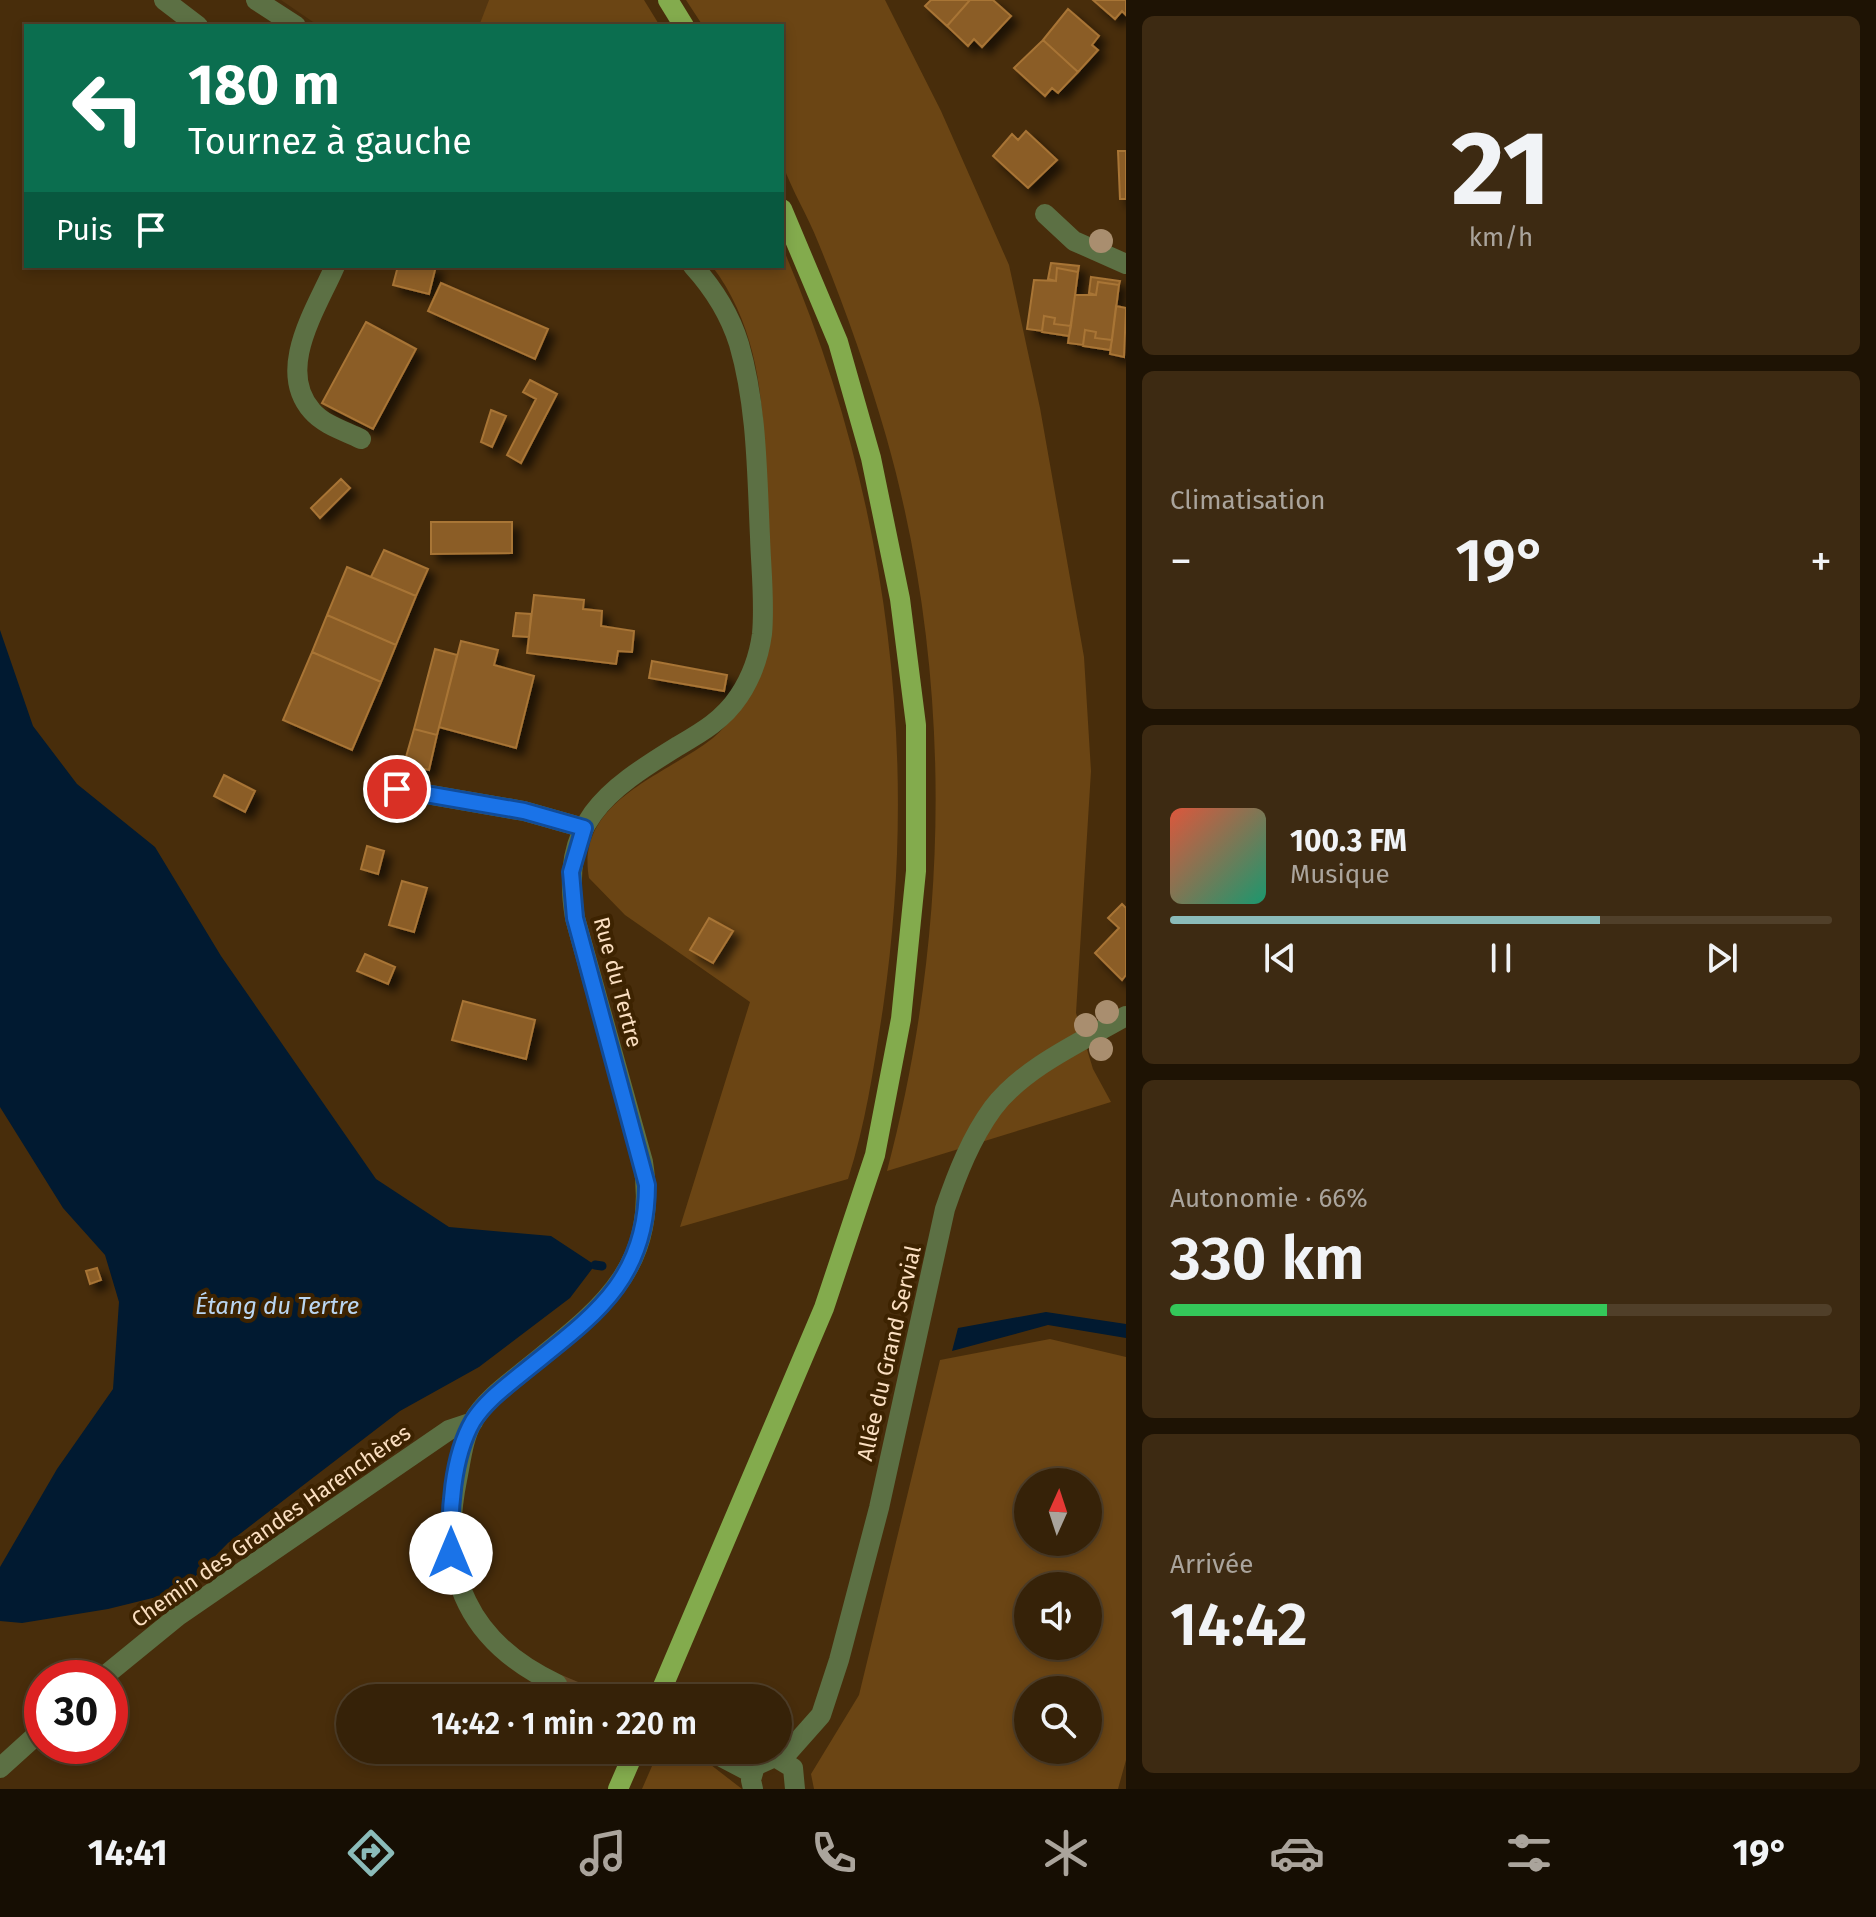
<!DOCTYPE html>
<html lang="fr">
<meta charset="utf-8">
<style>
:root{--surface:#362208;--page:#3d2a12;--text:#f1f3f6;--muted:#aaa49c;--line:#503f29;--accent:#8bbbb9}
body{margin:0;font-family:"Fira Sans",sans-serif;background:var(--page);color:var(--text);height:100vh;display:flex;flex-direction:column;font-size:30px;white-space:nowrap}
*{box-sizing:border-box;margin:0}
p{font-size:26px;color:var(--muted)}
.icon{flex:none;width:44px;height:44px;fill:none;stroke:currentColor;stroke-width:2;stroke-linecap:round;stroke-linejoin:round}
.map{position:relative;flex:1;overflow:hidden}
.drawer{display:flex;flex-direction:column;gap:16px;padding:16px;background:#1e1304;width:750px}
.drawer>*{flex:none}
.top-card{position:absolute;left:24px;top:24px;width:760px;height:244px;border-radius:0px;box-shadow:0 4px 12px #0003,0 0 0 2px var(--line);background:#0b6e4f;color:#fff;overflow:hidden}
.needle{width:52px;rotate:3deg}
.controls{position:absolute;left:1014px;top:1468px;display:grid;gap:16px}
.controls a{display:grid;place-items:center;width:88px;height:88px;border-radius:50%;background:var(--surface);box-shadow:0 4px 12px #0003,0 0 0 2px var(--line);font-size:40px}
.speed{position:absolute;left:24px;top:1660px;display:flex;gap:16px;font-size:40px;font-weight:700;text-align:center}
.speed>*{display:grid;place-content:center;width:104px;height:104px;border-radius:50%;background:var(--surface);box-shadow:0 4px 12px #0003,0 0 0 2px var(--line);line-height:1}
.speed .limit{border:12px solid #d22;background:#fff;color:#111}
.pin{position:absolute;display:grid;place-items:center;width:68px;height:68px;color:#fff;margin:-34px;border:4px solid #fff;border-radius:50%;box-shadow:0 2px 8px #0007}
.me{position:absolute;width:88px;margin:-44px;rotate:0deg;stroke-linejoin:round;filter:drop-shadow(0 0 6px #0008)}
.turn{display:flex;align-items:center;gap:28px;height:168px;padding:0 32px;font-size:36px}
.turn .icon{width:104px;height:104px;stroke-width:2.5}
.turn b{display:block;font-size:56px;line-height:68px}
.then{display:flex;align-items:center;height:76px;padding:0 32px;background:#0003;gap:16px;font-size:30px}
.big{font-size:60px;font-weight:600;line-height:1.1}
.drawer .tile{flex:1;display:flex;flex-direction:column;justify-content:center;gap:12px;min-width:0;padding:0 28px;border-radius:12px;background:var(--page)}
.drawer .dial{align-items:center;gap:0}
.dial b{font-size:104px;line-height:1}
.song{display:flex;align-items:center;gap:24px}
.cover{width:96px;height:96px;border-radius:12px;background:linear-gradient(135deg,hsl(10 70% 55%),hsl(160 70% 35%))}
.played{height:8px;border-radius:4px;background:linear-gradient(90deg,var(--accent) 65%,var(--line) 65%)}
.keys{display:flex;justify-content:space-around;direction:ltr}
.heat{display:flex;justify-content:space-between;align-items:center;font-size:44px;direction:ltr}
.charge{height:12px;border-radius:6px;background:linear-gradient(90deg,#34c759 66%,var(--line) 0)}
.trip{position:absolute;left:336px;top:1684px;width:456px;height:80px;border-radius:40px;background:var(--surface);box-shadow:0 4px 12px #0003,0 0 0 2px var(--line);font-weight:600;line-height:80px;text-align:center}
.tabs{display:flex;height:128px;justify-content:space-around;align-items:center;background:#160e03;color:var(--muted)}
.tabs .icon{width:56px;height:56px}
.tabs .active{color:var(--accent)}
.tabs b{font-size:36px;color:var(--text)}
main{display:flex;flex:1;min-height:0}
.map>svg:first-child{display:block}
</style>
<main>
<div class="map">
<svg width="1126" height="1789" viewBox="0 0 1126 1789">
<defs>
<filter id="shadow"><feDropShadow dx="7" dy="7" stdDeviation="4" flood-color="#0009"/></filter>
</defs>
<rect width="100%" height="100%" fill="#482d0b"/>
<path fill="#543610" d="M281 0H489L491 3 479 26H319Z"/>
<path fill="#6b4514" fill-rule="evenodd" d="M489 0H644L660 26H479Z
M686 0H885L941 111 1009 265 1040 408 1084 657 1091 771 1076 1013 1093 1069 1111 1102 887 1171C950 932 954 675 886 436 867 370 844 305 818 242 808 216 792 191 783 165 776 144 782 54 782 26H703Z
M782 246C886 488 921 748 883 1008 874 1066 866 1123 848 1179L680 1227 750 1002 625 915 589 878C575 801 665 776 713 738 731 723 746 701 757 681 765 665 760 616 760 596 762 488 782 358 712 266H782Z
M1050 1339 1126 1357V1760L1118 1789H814L811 1774 859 1695 940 1360ZM1088 1482V1542H1028V1482ZM1088 1586V1646H1028V1586ZM1088 1690V1750H1028V1690Z
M659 1750H670L699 1765 702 1758 742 1789H642Z"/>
<path fill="#011a31" d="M0 630 33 726 77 784 155 847 221 956 376 1179 449 1227 551 1236 595 1265 570 1298 479 1367 400 1411 228 1543 181 1591 108 1609 22 1623 0 1621V1567L57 1469 113 1389 119 1302 105 1255 63 1208 0 1107Z
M1046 1312 1126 1324V1338L1048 1325 952 1351 958 1328Z"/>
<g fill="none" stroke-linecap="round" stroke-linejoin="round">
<path stroke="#011a31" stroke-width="9" d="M595 1265 602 1266"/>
</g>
<path fill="#8b5d25" stroke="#a87436" stroke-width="2" filter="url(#shadow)" d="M931 0H970L947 26 925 6Z
M970 0H993L1011 16 982 47 974 39 968 46 947 26Z
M1093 0H1126V15L1122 11 1115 19Z
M1068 9 1099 36 1092 45 1098 50 1078 72 1043 40Z
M1043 40 1078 72 1058 93 1052 88 1045 96 1014 68Z
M1026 131 1057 160 1028 188 993 156 1012 134 1018 140Z
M1118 151H1126V199H1120Z
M1051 263 1079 266 1078 272 1057 268 1056 281 1048 279Z
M398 266H436L429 294 393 285Z
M1057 268 1078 272 1071 326 1054 324 1055 318 1044 316 1042 331 1027 329 1034 280 1056 281Z
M1091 277 1120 281 1119 285 1098 282 1096 295 1089 293Z
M1098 282 1119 285 1112 340 1095 338 1096 332 1085 330 1083 345 1068 343 1075 295H1096Z
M441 283 548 329 535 359 428 311Z
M1116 306 1126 308 1124 357 1110 354Z
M1044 316 1055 318 1054 324 1071 326 1069 336 1042 332Z
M366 322 416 349 373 429 322 403Z
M1085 330 1096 332 1095 338 1112 340 1110 350 1083 346Z
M530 380 557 394 521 463 507 455 536 399 523 392Z
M491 410 506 416 492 447 481 442Z
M341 479 350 488 320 518 311 508Z
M431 522H512V553L431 554Z
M384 550 428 569 416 596 371 577Z
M347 567 416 596 396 645 327 615Z
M534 595 584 600 583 609 602 611 601 626 634 631 632 652 618 651 616 664 527 653Z
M516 613 531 614 529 637 513 636Z
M327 615 396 645 381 682 312 652Z
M461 641 498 650 494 665 534 676 516 748 439 727Z
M435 649 457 655 437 735 414 729Z
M312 652 381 682 352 750 283 720Z
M652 661 727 675 724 691 649 678Z
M414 729 437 735 429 770 404 764Z
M224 775 255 791 245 812 214 796Z
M367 846 384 851 378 874 361 869Z
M402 881 427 888 414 932 389 925Z
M1122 904 1126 908V975L1122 980 1095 953 1119 928 1108 918Z
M709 918 733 931 713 963 690 950Z
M365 954 395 967 388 984 357 971Z
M463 1001 535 1020 526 1059 452 1040Z
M97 1268 101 1280 90 1284 86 1271Z"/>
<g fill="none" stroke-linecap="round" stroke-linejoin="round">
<path stroke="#634826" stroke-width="20" stroke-dasharray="20 10" stroke-linecap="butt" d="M557 1684 590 1698"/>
<path stroke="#5c7044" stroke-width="20" d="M164 0 198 26
M256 0 296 26
M1045 214 1074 241 1126 264
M335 266C317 308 275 369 312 411 324 425 345 431 361 439
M397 789 524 811 584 828
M102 1678 178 1616 449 1430 473 1422
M557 1684C469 1643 438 1574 457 1480 461 1461 463 1438 473 1421 485 1400 507 1385 525 1370 599 1310 660 1269 643 1162L575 918C559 823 605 791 678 746 702 732 723 720 739 696 751 678 759 656 762 634 765 602 761 569 760 537 757 473 757 406 739 344 730 315 713 288 693 266
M708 1750 752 1773
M782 1759 821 1715 839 1660 879 1508 945 1209C957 1174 971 1138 993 1108 1024 1067 1083 1041 1126 1016
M0 1768 42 1730
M753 1789 751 1780 755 1766 775 1757 793 1768 795 1789"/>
<path stroke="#83ab4d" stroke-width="20" d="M668 0 684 26
M658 1698 824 1308 875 1155 901 1019 916 871V725L900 599 871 458 838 342 782 209
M618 1789 635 1750"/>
</g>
<g fill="#a98e6f">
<circle cx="1101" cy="241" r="12"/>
<circle cx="1107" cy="1012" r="12"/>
<circle cx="1086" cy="1025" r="12"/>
<circle cx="1101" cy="1049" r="12"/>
</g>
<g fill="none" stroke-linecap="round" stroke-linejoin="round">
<defs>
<path id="route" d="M397 789 524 811 584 828 571 872 575 918 647 1185C647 1283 590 1318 521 1374 504 1388 485 1402 473 1421 452 1457 449 1513 451 1553"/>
</defs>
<use href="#route" stroke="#114b97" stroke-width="20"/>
<use href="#route" stroke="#1a73e8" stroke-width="14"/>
</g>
<g text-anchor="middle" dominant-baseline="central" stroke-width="8" stroke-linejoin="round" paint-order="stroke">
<g font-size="22" fill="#fbdfc1" stroke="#3d2301">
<text transform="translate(618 982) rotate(75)">Rue du Tertre</text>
<text transform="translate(889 1353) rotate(-77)">Allée du Grand Servial</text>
<text transform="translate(271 1526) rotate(-35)">Chemin des Grandes Harenchères</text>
</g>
<g font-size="24" font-style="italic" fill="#bad6f2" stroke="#3d2301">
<text x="277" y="1306">Étang du Tertre</text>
</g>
</g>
</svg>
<div class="controls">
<a><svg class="needle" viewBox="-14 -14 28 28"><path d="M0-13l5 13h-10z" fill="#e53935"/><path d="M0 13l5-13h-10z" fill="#aaa49c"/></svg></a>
<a><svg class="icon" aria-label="sound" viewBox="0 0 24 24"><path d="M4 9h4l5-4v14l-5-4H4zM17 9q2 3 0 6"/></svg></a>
<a><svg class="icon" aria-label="search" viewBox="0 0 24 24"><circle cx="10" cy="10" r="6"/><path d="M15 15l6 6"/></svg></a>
</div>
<div class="speed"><div class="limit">30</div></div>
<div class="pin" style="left:397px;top:789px;background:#d93025"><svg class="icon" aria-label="arrive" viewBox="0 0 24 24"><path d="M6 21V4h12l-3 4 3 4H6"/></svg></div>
<svg class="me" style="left:451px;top:1553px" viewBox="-20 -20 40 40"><circle r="19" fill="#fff"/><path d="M0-13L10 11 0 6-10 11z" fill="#1a73e8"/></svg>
<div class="trip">14:42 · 1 min · 220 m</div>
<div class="top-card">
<div class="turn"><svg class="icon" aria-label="left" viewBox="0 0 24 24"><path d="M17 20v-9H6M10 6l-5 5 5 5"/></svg><div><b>180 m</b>Tournez à gauche</div></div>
<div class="then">Puis<svg class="icon" aria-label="arrive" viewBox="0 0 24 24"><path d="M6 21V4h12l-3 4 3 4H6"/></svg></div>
</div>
</div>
<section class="drawer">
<div class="tile dial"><b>21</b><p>km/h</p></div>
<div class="tile"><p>Climatisation</p>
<div class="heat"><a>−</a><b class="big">19°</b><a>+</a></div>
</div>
<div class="tile">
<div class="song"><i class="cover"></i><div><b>100.3 FM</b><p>Musique</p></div></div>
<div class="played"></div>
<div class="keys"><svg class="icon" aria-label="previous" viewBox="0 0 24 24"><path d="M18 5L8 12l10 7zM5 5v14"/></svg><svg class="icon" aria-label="pause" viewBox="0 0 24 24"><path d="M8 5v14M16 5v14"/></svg><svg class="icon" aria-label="next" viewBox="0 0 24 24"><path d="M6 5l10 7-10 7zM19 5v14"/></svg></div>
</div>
<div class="tile"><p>Autonomie · 66%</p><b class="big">330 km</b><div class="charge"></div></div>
<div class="tile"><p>Arrivée</p><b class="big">14:42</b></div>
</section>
</main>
<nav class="tabs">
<b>14:41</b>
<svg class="icon active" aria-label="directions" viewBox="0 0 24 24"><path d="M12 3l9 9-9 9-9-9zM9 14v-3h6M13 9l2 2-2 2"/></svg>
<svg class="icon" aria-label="music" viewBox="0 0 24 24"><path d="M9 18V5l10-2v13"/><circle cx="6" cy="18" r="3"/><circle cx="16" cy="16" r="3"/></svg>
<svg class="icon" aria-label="phone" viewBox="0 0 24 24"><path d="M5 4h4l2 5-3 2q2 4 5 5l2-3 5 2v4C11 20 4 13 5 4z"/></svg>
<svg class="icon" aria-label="climate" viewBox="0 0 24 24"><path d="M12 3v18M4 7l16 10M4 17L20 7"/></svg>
<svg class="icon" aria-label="car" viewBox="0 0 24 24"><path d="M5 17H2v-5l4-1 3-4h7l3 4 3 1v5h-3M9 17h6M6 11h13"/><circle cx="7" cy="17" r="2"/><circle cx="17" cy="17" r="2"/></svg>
<svg class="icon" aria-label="filters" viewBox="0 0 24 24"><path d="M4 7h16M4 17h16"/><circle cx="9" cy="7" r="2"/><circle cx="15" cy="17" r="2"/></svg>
<b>19°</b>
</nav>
